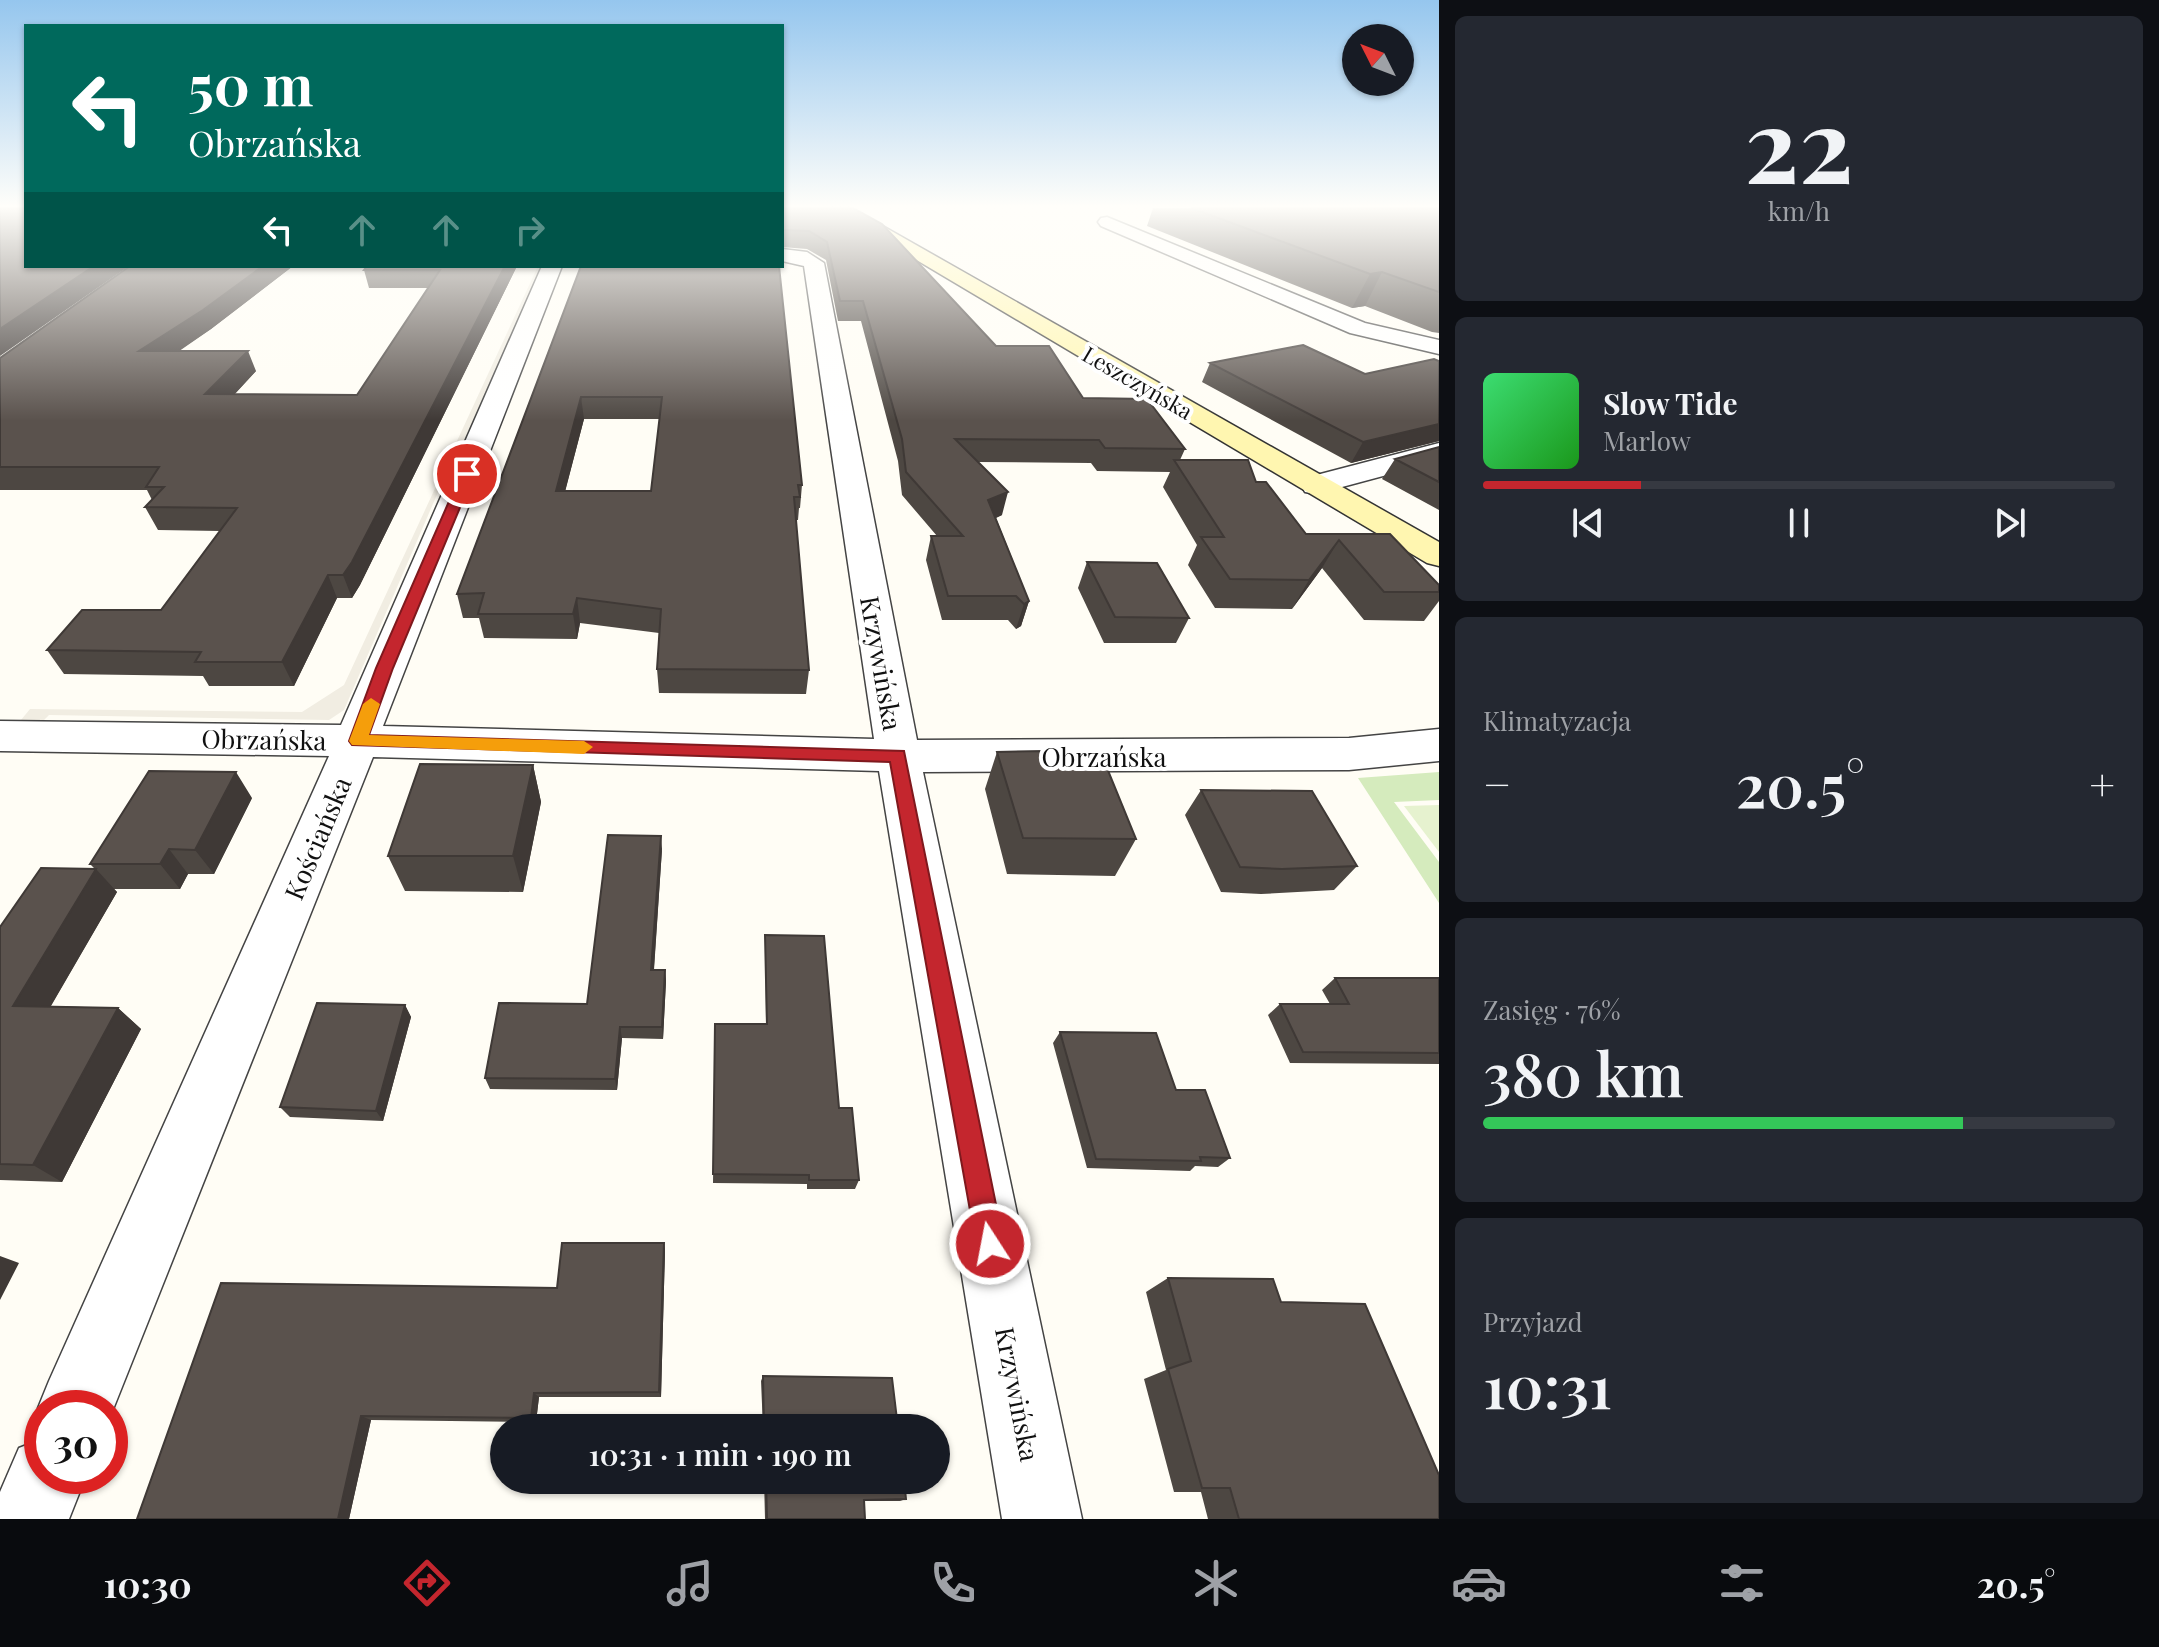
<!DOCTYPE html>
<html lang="pl">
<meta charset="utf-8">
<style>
:root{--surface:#171b24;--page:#242831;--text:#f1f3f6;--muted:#9ea1a6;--line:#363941;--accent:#c4262e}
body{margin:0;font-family:"Playfair Display",serif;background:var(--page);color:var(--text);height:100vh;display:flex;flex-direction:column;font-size:30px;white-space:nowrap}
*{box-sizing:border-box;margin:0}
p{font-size:26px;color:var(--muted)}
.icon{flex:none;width:44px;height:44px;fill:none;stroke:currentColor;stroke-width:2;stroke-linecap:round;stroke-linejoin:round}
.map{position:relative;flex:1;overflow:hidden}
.drawer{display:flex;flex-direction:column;gap:16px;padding:16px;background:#0d0f14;width:720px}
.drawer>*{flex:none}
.guide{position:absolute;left:24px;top:24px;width:760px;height:244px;border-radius:0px;box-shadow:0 2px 6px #0004;background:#00695c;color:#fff;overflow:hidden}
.needle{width:52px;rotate:312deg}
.buttons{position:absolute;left:1342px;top:24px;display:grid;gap:16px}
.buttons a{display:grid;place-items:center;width:72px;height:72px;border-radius:50%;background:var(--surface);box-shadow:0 2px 6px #0004;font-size:40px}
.speed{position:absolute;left:24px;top:1390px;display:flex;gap:16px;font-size:40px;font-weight:700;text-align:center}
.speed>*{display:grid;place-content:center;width:104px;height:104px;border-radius:50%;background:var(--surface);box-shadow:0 2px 6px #0004;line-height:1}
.speed .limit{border:12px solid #d22;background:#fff;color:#111}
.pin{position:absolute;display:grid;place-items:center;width:68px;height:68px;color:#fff;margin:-34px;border:4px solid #fff;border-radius:50%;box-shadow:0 2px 8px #0007}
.me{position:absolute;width:88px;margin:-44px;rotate:349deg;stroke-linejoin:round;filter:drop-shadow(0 0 6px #0008)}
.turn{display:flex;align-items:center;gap:28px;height:168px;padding:0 32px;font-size:36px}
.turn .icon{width:104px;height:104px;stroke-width:2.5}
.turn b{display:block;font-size:56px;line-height:68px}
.lanes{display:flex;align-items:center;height:76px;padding:0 32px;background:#0003;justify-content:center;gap:40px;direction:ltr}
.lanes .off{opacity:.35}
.big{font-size:60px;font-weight:600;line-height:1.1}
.drawer .tile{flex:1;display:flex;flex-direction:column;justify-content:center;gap:12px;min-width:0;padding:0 28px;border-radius:12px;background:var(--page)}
.drawer .dial{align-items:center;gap:0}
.dial b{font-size:104px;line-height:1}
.song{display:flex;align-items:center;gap:24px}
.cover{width:96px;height:96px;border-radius:12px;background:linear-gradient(135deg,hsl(140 70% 55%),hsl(120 70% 35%))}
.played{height:8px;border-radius:4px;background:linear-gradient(90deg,var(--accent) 25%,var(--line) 25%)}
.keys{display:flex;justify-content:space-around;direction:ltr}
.heat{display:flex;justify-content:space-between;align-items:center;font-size:44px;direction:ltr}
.charge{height:12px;border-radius:6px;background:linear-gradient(90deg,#34c759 76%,var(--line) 0)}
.trip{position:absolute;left:490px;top:1414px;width:460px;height:80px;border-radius:40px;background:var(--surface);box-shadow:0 2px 6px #0004;font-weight:600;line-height:80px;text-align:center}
.tab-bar{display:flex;height:128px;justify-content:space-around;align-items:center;background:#090b0e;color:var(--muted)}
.tab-bar .icon{width:56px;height:56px}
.tab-bar .on{color:var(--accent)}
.tab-bar b{font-size:36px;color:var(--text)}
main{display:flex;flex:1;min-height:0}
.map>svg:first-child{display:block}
</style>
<main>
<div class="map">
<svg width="1439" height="1519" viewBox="0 0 1439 1519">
<rect width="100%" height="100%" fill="#fffdf5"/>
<path fill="#d5ebbd" d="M1439 772V800L1394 802 1439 862V903L1358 778Z"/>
<path fill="#e6f2cf" d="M1439 805V852L1404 806Z"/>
<path fill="#f1ede2" d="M538 266H543L519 324 447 481 442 483 344 710 329 720 49 715 44 720H21L30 709 302 712 344 685Z"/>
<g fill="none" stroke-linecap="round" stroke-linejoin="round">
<defs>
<path id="street" d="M1107 217 1365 323 1439 340V354L1350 333 1101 226 1098 222 1101 218Z
M782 249 807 252 824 263 917 740 1349 738 1439 729V761L1349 770 923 772 1082 1519H1002L879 771 373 757 110 1417V1408H42V1417L38 1408 49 1381 329 756 0 751V721L341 725 542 266H562L383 726 874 739 804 266 782 261Z
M1439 443V461L1316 494 1305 492 1301 485 1305 478Z
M42 1439V1476H86L69 1519H0V1492L19 1448Z"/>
<path id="secondary" d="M829 208H851L1439 542V566L1427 563Z"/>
</defs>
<use href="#street" stroke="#444" stroke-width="3"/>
<use href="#secondary" stroke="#333" stroke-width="3"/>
<use href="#street" fill="#fff" fill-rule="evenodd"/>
<use href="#secondary" fill="#fff6b0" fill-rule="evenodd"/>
</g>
<path fill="#4d4742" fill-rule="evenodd" d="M782 208 996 346 1083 398 1185 449 1180 460 1256 482 1306 534H1390L1439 585V601L1424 621 1364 620 1322 568 1292 609 1215 608 1188 565 1197 545 1163 487 1170 472 1097 471 1091 463 978 462 1002 515 996 518 1029 601 1021 626 1016 629 1008 620H942L926 560 931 536H937L902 495 898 461 861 321H838L826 260 807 249 782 247Z
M1153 208H1439V333L1432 332 1365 306 1352 308 1147 226Z
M130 266H293L211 329 178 351 256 371 234 395H357L428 288H369L364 270 367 266H517L360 585 352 598H337L294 686H209L203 676 64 674 47 650 161 610 220 531 158 530 145 507 152 500 147 490H0V358Z
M581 266 802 485 800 508H799L798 520H796L809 670 806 694 659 693 657 669 659 633 580 623 577 639 484 638 479 618H463L457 594ZM584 419H660L651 491H565Z
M1439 361V441L1351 463 1202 382 1210 363 1365 374Z
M1439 447V510L1382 479 1395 459Z
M1087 562 1189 618 1176 643H1104L1078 588Z
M997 752 1050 768 1136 839 1115 876 1007 874 985 789Z
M533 765 541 802 523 892 405 891 388 856Z
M1201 790 1357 866 1334 890 1261 894 1221 892 1185 815Z
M252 798 214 874H188L180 889H114L117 892 51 1006 118 1008 141 1029 62 1182 0 1180V927L95 869 90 864Z
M662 849 654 970H665L666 981 663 1039 622 1038 617 1090 490 1089 485 1078 587 1004Z
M765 935 839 1108 859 1180 855 1189H807V1184L713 1183 715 1024H766Z
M1335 978H1439V1064L1290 1063 1268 1015 1280 1004H1330L1322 990Z
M405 1005 411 1017 383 1121 290 1117 280 1107Z
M1060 1032 1176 1090 1230 1158 1218 1167 1195 1166 1190 1171 1087 1168 1053 1043Z
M664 1243 665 1250 661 1397H539L536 1422 371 1420 349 1519H137Z
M1168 1278 1281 1302 1439 1519H1208L1201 1492H1174L1144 1379 1166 1370 1146 1292Z
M763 1376 898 1428H763L761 1381Z
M764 1480H904L906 1499 900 1501H865V1519H765Z"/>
<path fill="#3f3936" d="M94 266H129L0 356V329Z
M263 266H293L211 329 149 372 139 351Z
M505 266H517L360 585 352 598 343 575Z
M1382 272 1365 306 1352 308 1370 274Z
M248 351 256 371 214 416 205 394Z
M581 397 584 419 559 515 556 491Z
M1439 424V441L1351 463 1363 442Z
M1008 492 1002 515 982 524 988 500Z
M1339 540 1322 568 1292 609 1309 580Z
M328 575 337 598 294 686 282 662Z
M577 598 580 623 577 639 573 614Z
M1029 601 1021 626 1016 629 1024 604Z
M533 765 541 802 523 892 513 856Z
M236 772 252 798 214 874 195 850Z
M661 836 662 849 653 981 651 970Z
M169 849 188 874 180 889 160 864Z
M96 869 117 892 39 1026 13 1006Z
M665 970 666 981 663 1039 662 1027Z
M405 1005 411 1017 383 1121 376 1111Z
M118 1008 141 1029 62 1182 33 1165Z
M620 1027 622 1038 617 1090 615 1079Z
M664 1243 665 1250 661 1397 659 1392Z
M0 1256 19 1263 0 1300Z
M534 1393 539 1397 536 1422 531 1418Z
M361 1416 371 1420 349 1519H338Z"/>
<path fill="#5a524d" stroke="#3f3936" stroke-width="2" fill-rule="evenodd" d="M0 208H26V266H94L0 329Z
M782 208H853L882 224 996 346H1049L1083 398 1147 399 1185 449 1105 448 1099 440 955 439 1008 492 988 500 1029 601 1024 604 1016 596H948L931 536H963L906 472 902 439 863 301H840L827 242 809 231 782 230Z
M1191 208H1439V292L1382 272 1370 274Z
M130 266H263L203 310 139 351H248L205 394 357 395 440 270H364L367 266H505L352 562 343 575H328L282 662H195L201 652 47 650 82 610H161L237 508 145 507 164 487H146L159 467H0V358Z
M581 266H779L802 485H798L800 497H794L809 670 657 669 661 609 577 598 573 614H478L484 593 457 594ZM581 397H662L651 491H556Z
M1303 345 1365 374 1434 359 1439 361V424L1363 442 1210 363Z
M1439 447V482L1395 459Z
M1174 460H1248L1256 482H1266L1306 534H1390L1439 585V592H1384L1339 540 1309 580 1230 579 1201 537H1224Z
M1087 562 1157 563 1189 618 1115 617Z
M1044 751 1050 768H1107L1136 839 1023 838 997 752Z
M420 764 533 765 513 856H388Z
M149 771 236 772 195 850 169 849 160 864H90Z
M1201 790 1312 791 1357 866 1282 869 1240 867Z
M608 835 661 836 651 970H665L662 1027H620L615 1079 485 1078 499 1003 587 1004Z
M41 868 96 869 13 1006 118 1008 33 1165 0 1164V927Z
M765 935 824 936 839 1108H852L859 1180H809V1175L713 1174 715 1024H767Z
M1335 978H1439V1053L1303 1052 1280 1004H1349Z
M317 1003 405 1005 376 1111 280 1107Z
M1060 1032 1156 1033 1176 1090H1205L1230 1158 1200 1157 1201 1161 1096 1159Z
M562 1243H664L659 1392 534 1393 531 1418 361 1416 338 1519H137L221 1283 557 1288Z
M1168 1278 1273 1279 1281 1302 1365 1304 1439 1475V1519H1239L1230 1488H1202L1168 1369 1191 1361Z
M763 1376 892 1378 898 1428H764Z
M766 1480H904L906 1499 864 1500 865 1519H767Z"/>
<linearGradient id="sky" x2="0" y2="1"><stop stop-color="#95c6ee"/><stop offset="0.49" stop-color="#fffefa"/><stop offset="1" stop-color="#fffefa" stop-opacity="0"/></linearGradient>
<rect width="1439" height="421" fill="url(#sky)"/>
<path fill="#c4262e" stroke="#7f191e" stroke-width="2" d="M467 470 474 474 393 668 369 735 904 751 1004 1244 1000 1254 990 1258 980 1254 976 1244 890 762 352 745 349 741 376 668 461 474Z"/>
<path fill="#f59e0b" d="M371 698 380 704 369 735 584 741 593 747 584 754 352 745 349 741 363 704Z"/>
<g text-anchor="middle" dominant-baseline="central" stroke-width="8" stroke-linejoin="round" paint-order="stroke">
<g font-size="22" fill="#111" stroke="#fff">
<text transform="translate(1138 382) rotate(30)">Leszczyńska</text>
</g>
<g font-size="26" fill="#111" stroke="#fff">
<text transform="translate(882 663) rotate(80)">Krzywińska</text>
<text transform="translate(264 739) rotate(1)">Obrzańska</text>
<text x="1104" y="756">Obrzańska</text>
<text transform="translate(317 838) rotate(-67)">Kościańska</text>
<text transform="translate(1018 1394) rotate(79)">Krzywińska</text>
</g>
</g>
</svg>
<div class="buttons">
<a><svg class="needle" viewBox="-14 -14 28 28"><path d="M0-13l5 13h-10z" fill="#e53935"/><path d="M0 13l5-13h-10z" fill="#9ea1a6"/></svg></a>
</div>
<div class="speed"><div class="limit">30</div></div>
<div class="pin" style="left:467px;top:474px;background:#d93025"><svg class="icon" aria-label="arrive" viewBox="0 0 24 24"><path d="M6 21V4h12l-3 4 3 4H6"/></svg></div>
<svg class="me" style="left:990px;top:1244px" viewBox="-20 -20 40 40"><circle r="17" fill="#c4262e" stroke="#fff" stroke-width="3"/><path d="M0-11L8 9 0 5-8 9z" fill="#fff"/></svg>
<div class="trip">10:31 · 1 min · 190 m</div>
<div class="guide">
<div class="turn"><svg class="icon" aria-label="left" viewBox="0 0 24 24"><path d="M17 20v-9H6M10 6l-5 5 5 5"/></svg><div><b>50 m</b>Obrzańska</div></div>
<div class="lanes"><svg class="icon" aria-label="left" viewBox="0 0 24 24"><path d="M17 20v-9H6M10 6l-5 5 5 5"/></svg><svg class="icon off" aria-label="ahead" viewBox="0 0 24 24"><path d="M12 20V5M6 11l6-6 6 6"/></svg><svg class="icon off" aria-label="ahead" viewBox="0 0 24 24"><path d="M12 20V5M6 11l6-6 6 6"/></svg><svg class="icon off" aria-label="right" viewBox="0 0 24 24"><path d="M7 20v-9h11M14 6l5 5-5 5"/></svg></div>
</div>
</div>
<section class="drawer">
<div class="tile dial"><b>22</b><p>km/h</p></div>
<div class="tile">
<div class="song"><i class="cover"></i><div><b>Slow Tide</b><p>Marlow</p></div></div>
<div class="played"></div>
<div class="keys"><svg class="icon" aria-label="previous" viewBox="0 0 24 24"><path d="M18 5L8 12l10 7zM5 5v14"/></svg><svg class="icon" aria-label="pause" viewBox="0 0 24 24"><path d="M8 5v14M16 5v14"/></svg><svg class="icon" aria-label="next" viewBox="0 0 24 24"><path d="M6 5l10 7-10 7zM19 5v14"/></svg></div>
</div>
<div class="tile"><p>Klimatyzacja</p>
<div class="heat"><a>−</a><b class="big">20.5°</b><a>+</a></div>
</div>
<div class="tile"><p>Zasięg · 76%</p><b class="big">380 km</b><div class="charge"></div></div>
<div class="tile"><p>Przyjazd</p><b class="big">10:31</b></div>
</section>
</main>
<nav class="tab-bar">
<b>10:30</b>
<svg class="icon on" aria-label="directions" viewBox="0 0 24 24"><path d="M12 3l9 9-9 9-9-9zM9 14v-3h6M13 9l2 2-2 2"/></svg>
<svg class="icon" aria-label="music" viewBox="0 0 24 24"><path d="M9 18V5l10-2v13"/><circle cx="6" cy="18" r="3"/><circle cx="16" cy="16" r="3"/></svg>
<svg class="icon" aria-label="phone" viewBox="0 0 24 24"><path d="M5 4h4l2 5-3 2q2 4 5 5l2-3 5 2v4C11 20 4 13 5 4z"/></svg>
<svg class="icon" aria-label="climate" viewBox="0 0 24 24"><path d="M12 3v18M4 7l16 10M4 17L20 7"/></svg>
<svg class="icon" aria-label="car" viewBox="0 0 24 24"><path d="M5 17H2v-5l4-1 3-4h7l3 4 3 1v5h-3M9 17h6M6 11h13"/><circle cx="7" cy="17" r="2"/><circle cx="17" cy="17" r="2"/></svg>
<svg class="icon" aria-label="filters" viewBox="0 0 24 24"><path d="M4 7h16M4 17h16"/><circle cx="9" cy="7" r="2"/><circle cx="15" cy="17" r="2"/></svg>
<b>20.5°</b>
</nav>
